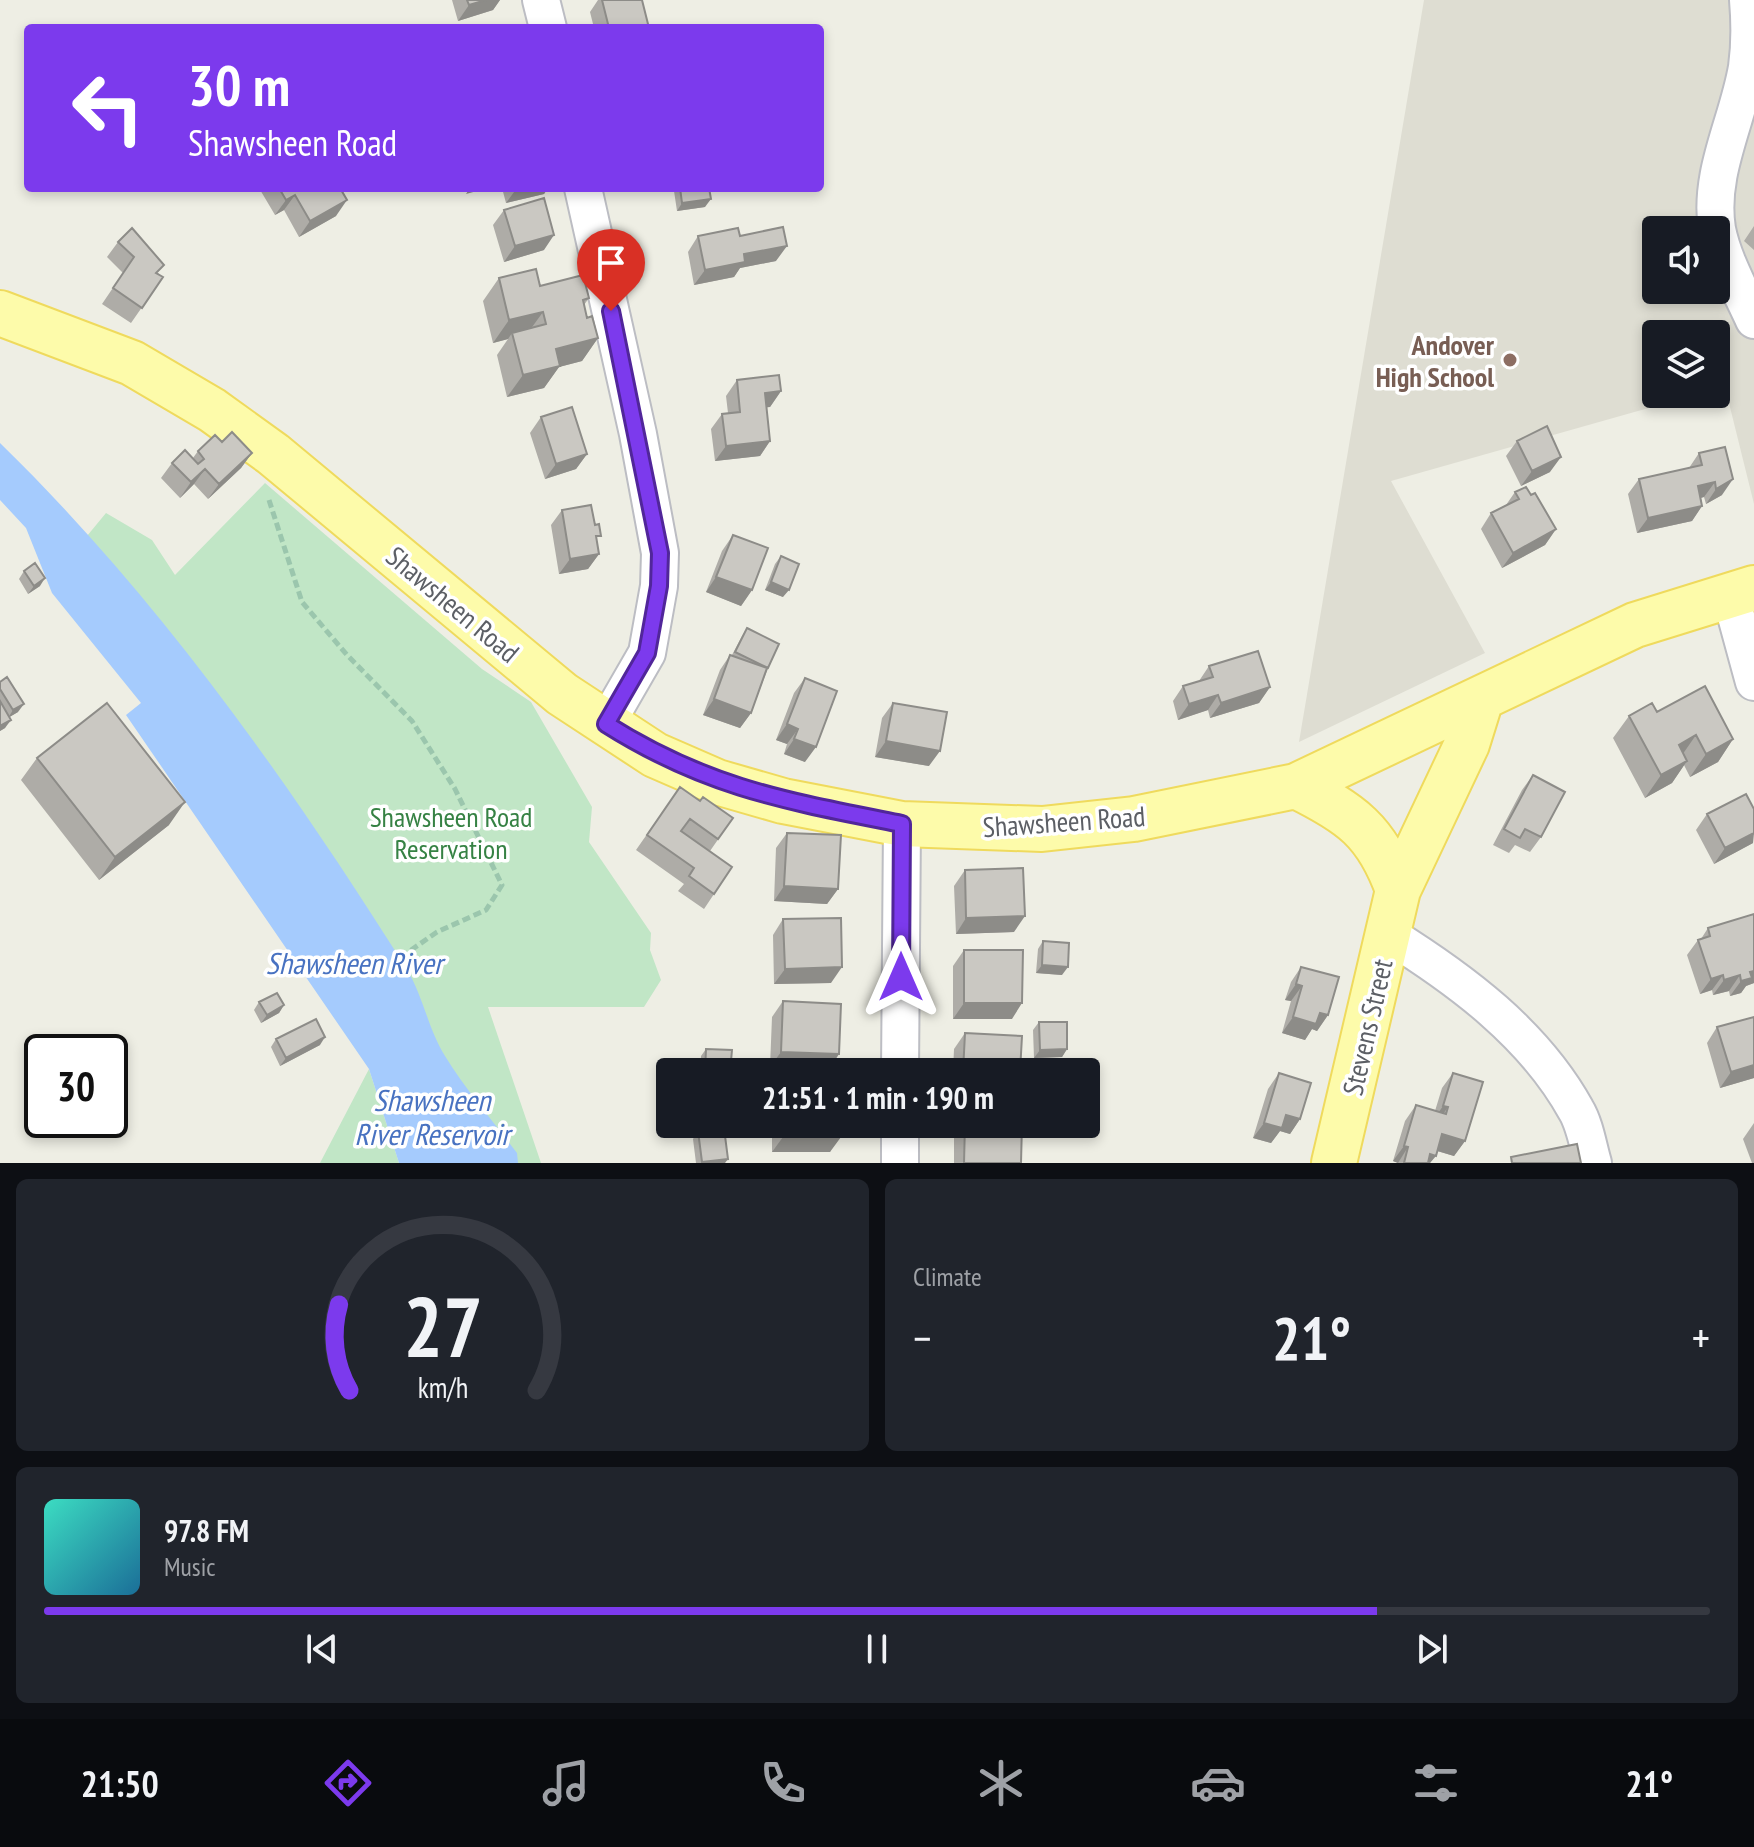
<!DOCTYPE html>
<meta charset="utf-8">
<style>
:root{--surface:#171b24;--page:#20242c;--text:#f1f3f6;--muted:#9ea1a6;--line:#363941;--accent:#7c3aed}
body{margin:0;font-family:"PT Sans Narrow",sans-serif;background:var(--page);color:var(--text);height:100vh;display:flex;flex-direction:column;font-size:30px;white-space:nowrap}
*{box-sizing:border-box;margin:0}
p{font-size:26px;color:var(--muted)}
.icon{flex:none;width:44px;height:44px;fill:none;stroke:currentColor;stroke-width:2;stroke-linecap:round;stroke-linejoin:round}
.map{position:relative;height:1163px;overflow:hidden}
.panel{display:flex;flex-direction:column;gap:16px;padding:16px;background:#0d0f14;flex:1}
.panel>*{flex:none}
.guide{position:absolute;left:24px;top:24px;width:800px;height:168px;border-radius:8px;box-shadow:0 4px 12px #0003;background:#7c3aed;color:#fff;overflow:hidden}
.tools{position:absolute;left:1642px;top:216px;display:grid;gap:16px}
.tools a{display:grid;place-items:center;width:88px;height:88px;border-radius:8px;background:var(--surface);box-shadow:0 4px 12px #0003;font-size:40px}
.speed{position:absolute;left:24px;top:1034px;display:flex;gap:16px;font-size:40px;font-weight:700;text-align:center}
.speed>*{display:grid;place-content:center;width:104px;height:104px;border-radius:50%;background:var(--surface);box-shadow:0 4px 12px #0003;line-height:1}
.speed .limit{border:4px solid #111;border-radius:12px;background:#fff;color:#111}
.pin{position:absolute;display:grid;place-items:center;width:68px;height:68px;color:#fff;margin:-82px -34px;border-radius:50% 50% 50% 0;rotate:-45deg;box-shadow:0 0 8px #0007}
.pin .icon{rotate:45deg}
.me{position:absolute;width:88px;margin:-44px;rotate:0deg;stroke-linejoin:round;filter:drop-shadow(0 0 6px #0008)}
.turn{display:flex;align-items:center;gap:28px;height:168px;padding:0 32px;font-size:36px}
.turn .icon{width:104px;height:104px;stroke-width:2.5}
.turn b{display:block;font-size:56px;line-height:68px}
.big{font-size:60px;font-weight:700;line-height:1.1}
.panel .widget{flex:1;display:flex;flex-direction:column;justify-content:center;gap:12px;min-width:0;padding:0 28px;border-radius:12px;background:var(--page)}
.panel .dial{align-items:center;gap:0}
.dial svg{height:208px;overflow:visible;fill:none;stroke:var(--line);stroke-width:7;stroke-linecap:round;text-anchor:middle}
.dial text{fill:var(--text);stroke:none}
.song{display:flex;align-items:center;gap:24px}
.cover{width:96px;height:96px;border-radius:12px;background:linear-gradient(135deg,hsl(170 70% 55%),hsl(200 70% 35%))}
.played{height:8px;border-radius:4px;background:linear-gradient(90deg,var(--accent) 80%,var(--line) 80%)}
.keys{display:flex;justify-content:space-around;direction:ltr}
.heat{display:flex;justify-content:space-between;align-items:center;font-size:44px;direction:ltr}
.panel .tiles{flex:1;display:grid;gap:16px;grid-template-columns:1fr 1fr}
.widget:last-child{grid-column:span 2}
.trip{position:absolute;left:656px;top:1058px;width:444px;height:80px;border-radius:8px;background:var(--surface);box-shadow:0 4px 12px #0003;font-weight:700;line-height:80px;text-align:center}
.tabs{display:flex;height:128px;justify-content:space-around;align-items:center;background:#090b0e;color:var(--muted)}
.tabs .icon{width:56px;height:56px}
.tabs .current{color:var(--accent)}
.tabs b{font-size:36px;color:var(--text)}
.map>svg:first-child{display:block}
</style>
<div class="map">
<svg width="1754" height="1163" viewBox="0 0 1754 1163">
<rect width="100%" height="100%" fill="#eeeee4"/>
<path fill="#deddd2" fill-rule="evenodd" d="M1424 0H1754V504L1725 387 1716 389V334H1656V394H1698L1391 481 1485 653 1299 742ZM1656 230H1716V290H1656Z"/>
<path fill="#c1e6c6" d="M265 483 482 669 531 702 592 807 589 842 651 933 650 950 661 980 644 1007H488L541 1163H481L87 536 106 513 152 540 175 575Z
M369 1069 399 1163H320Z"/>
<path fill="#a5cbfd" d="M0 443C159 598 288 781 406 968 423 995 428 1029 445 1056 466 1090 493 1121 517 1153L518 1163H399L369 1069 126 715 141 703 52 593 26 528 0 500Z"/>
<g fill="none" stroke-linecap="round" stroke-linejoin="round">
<defs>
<path id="minor" d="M541 0 548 28
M1748 0C1750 23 1750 45 1747 67 1738 121 1708 173 1717 229 1723 260 1741 291 1754 320
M583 188 638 434 660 553 659 586 647 653 606 724
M1730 594 1754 682
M1389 935C1461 980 1534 1034 1576 1110 1585 1125 1588 1146 1593 1163
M900 1072 902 824
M900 1163V1124"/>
<path id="major" d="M0 313 132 363 212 410 273 454 562 694 655 755 717 782 783 801 902 824 1042 829 1134 819 1296 786 1635 625 1754 588
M1296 786C1351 813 1377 831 1398 890
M1334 1163 1398 890 1467 744 1481 699"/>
</defs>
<use href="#minor" stroke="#bcbdc3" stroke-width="40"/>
<use href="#major" stroke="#efda5d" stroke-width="48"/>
<path stroke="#9bc6ad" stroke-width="5" stroke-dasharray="8 4" stroke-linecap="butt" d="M269 500 302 602 347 655 412 721 455 789 502 885 486 910 437 932 404 955"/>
<use href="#minor" stroke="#fff" stroke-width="36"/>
<use href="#major" stroke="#fdfbaa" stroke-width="44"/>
</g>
<path fill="#aeaca7" d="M452 0H500L493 10 458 21Z
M598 0H642L649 28H594L590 12Z
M259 188H340L336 216 299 237 284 210 275 215Z
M502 188H548L544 194 506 203Z
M676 188H709L705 207 677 211 674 191Z
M504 210 544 250 504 262 493 225Z
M1754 226V250L1744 241Z
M698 236H740L776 261 740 268 734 277 694 285 688 252Z
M118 242 163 277 131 323 102 304 123 273 107 257Z
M499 278 589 298 584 305 587 318 598 338 582 361 559 367 544 388 507 397 497 355 508 339 493 343 483 301Z
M737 380 781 391 770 407H766L770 441 760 456 715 461 711 429 722 414 728 413 726 396Z
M541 417 587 454 576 469 545 479 530 433Z
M1517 441 1550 472 1521 486 1506 456Z
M222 442 252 453 241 468 208 499 194 484 180 498 161 478 172 463 193 458 198 451Z
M1699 453 1722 495 1706 504 1704 497 1701 498 1702 506 1692 521 1637 533 1628 494 1639 479 1689 468Z
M1515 492 1531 495 1556 529 1545 545 1502 568 1481 529 1491 513 1506 505Z
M562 510 597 542 599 554 588 569 559 574 551 525Z
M733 535 752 590 741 606 706 592 722 551Z
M781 556 783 597 765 590 775 564Z
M24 571 40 586 28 594 19 579Z
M747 628 768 668 751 713 740 728 703 715 720 670 730 655H732L742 636Z
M1209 666 1270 687 1259 703 1210 718 1208 710 1178 720 1173 701 1183 686 1199 681Z
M805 678V762L784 754 787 744 776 740 794 693Z
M0 682 18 712 9 717 5 728 0 731Z
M893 703 929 766 875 757 882 718Z
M1657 712 1733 739 1718 762 1690 777 1684 765 1672 783 1645 798 1613 738 1629 716Z
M37 758 169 825 99 880 21 780Z
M1533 775 1541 837 1530 852 1515 845 1509 853 1493 845 1522 790Z
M680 787 700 801 733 818 710 851 732 867 704 909 678 891 684 884 636 850Z
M1707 814 1753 843 1714 864 1696 830Z
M787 833 838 889 827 904 774 901 776 848Z
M965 870 1014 932 956 934 954 886Z
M1754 914V983L1746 986 1741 993 1730 996 1729 991 1713 995 1712 990 1700 994 1687 955 1698 940 1701 939 1708 928Z
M783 919 831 983 774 984 773 935Z
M1043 941 1062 975 1036 973 1038 949Z
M964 950 1012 1019H953V966Z
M1301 967 1328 1015 1317 1031 1312 1029 1305 1040 1282 1033 1291 1001 1285 1000 1291 982Z
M783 1001 839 1054 828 1070 770 1067 772 1017Z
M259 1002 284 1005 279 1013 261 1023 254 1010Z
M1754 1017V1078L1720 1088 1707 1043 1717 1027Z
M1039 1022 1067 1049 1062 1057 1034 1058 1033 1030Z
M965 1033 1020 1072H953L954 1049Z
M276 1039 320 1045 280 1066 271 1047Z
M706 1049 730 1072H700L701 1056Z
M1279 1073 1300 1119 1290 1134 1280 1131 1271 1143 1253 1138 1268 1089Z
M1453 1073 1465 1141 1454 1156 1437 1151 1430 1163H1398L1393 1161 1405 1121 1416 1105 1435 1111 1442 1088Z
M1754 1123V1163H1752L1743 1139Z
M772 1124H841L830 1152H772Z
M962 1124H1022L1021 1163H954V1135Z
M698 1131 725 1163H696L693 1139Z"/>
<path fill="#8d8c88" d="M486 0H500L493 10 458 21 469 5Z
M470 188H488L466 194Z
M517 188H548L544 194 506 203Z
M295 195 284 210 275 215 286 200Z
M711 199 705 207 677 211 682 203Z
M347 200 336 216 299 237 310 221Z
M554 235 544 250 504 262 515 246Z
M787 246 776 261 740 268 734 277 694 285 705 270 744 254Z
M543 312 527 334 512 333 508 339 493 343 509 320Z
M598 338 582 361 559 367 544 388 507 397 523 375 556 349Z
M781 391 770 407 754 409 765 393Z
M770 441 760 456 715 461 726 446Z
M252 453 241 468 208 499 219 484Z
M587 454 576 469 545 479 556 464Z
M1561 457 1550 472 1521 486 1532 471Z
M205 469 194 484 180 498 191 482Z
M1733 479 1722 495 1706 504 1716 489Z
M1715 482 1704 497 1687 501 1698 486Z
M1702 506 1692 521 1637 533 1648 518Z
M1556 529 1545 545 1502 568 1513 553Z
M599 554 588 569 559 574 570 559Z
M716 577 752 590 741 606 706 592Z
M45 578 40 586 28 594 34 586Z
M771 582 789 590 783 597 765 590Z
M1270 687 1259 703 1210 718 1221 703Z
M1218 695 1208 710 1178 720 1189 704Z
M714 699 751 713 740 728 703 715Z
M24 704 18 712 8 718 13 710Z
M11 720 5 728 0 731V726Z
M787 724 798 729 787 744 776 740Z
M1696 735 1680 758 1679 745Z
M794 739 816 747 805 762 784 754Z
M1733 739 1718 762 1690 777 1706 754Z
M886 741 940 751 929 766 875 757Z
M1687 761 1672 783 1645 798 1661 775Z
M185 802 169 825 99 880 115 857Z
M1754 833 1753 843 1714 864 1725 848Z
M784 886 838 889 827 904 774 901Z
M1025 916 1014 932 956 934 966 918Z
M1042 965 1068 967 1062 975 1036 973Z
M842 967 831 983 774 984 785 969Z
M1754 971V983L1746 986 1741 993 1730 996 1741 981 1750 972Z
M1723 975 1712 990 1700 994 1711 979Z
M1740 975 1729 991 1713 995 1724 980Z
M1296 984 1302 986 1291 1001 1285 1000Z
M964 1003H1022L1012 1019H953Z
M284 1005 279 1013 261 1023 267 1015Z
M1320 1013 1328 1015 1317 1031 1312 1029 1305 1040 1282 1033 1293 1017Z
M325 1037 320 1045 280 1066 286 1058Z
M1067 1049 1062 1057 1034 1058 1040 1050Z
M781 1052 839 1054 828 1070 770 1067Z
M1754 1065V1078L1720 1088 1731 1072Z
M1443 1106 1448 1107 1437 1123 1432 1122Z
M1286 1115 1300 1119 1290 1134 1280 1131 1271 1143 1253 1138 1264 1123Z
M1442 1134 1465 1141 1454 1156 1431 1149Z
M783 1137H841L830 1152H772Z
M1404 1146 1408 1147 1398 1163 1393 1161Z
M1430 1154 1436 1156 1430 1163H1423Z
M728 1159 725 1163H701L702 1162Z"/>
<path fill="#cac8c2" stroke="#8d8c88" stroke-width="2" d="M467 0H486L469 5Z
M602 0H642L649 28H609Z
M279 188H340L347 200 310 221 295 195 286 200Z
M680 188H709L711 199 682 203Z
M544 198 554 235 515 246 504 210Z
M783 227 787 246 744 254 745 262 705 270 698 236 738 228 740 236Z
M132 228 164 265 156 273 163 277 142 308 113 288 134 257 118 242Z
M536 269 540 286 583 275 589 298 583 300 587 318 592 316 598 338 556 349 560 366 523 375 512 333 546 324 543 312 509 320 499 278Z
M779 375 781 391 765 393 770 441 726 446 722 414 740 412 737 380Z
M572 407 587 454 556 464 541 417Z
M1547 426 1561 457 1532 471 1517 441Z
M232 432 252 453 219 484 205 469 191 482 172 463 185 450 198 464 204 459 198 451 215 435 222 442Z
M1725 447 1733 479 1716 489 1715 482 1698 486 1702 506 1648 518 1639 479 1702 465 1699 453Z
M1526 487 1531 495 1535 493 1556 529 1513 553 1491 513 1519 499 1515 492Z
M591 505 595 525 599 524 601 536H596L599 554 570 559 562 510Z
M733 535 768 548 752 590 716 577Z
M781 556 799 564 789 590 771 582Z
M35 563 45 578 34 586 24 571Z
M747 628 779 644 768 668 735 652Z
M1258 651 1270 687 1221 703 1218 695 1189 704 1183 686 1213 677 1209 666Z
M730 655 767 668 751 713 714 699Z
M7 677 24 704 13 710 0 689V682Z
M805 678 837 691 816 747 794 739 798 729 787 724Z
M1705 686 1733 739 1706 754 1696 735 1679 745 1687 761 1661 775 1629 716 1652 703 1657 712Z
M0 701 11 720 0 726Z
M107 703 185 802 115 857 37 758Z
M893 703 947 712 940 751 886 741Z
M1533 775 1565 792 1541 837 1525 829 1520 838 1504 829Z
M680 787 700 801 703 797 733 818 718 839 690 819 681 831 732 867 714 894 689 876 694 868 647 835Z
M1746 794 1754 809V833L1725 848 1707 814Z
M787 833 841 835 838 889 784 886Z
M1023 868 1025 916 966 918 965 870Z
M1754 914V971L1750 972 1752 978 1741 981 1740 975 1724 980 1723 975 1711 979 1698 940 1710 936 1708 928Z
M841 918 842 967 785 969 783 919Z
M1043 941 1069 943 1068 967 1042 965Z
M964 950H1023L1022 1003H964Z
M1301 967 1339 977 1328 1015 1320 1013 1316 1024 1293 1017 1302 986 1296 984Z
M277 993 284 1005 267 1015 259 1002Z
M783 1001 841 1004 839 1054 781 1052Z
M1754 1017V1065L1731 1072 1717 1027Z
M316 1019 325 1037 286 1058 276 1039Z
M1039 1022H1067V1049L1040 1050Z
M965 1033 1022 1036 1020 1072H963Z
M706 1049 732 1050 730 1072H705Z
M1279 1073 1311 1083 1300 1119 1286 1115 1282 1128 1264 1123Z
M1453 1073 1483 1082 1465 1141 1442 1134 1436 1156 1430 1154 1428 1163H1404L1408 1147 1404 1146 1416 1105 1446 1114 1448 1107 1443 1106Z
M783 1124H841V1137H783Z
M965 1124H1022L1021 1163H964Z
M724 1128 728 1159 702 1162 698 1131Z
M1577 1144 1581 1163H1512L1511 1157Z"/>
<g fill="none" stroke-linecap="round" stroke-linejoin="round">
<defs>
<path id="route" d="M611 311 660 553 659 586 647 653 606 724C707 788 787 801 902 824L901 977"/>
</defs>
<use href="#route" stroke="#51269a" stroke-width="20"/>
<use href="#route" stroke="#7c3aed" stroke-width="14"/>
</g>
<circle fill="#8d6e63" stroke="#fff" stroke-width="3" cx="1510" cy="360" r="8"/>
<g text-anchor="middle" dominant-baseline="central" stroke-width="7" stroke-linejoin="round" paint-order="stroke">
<g font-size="28" font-weight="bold" fill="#785e54" stroke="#fff" text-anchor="end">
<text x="1494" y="344">Andover<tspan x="1494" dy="32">High School</tspan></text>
</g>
<g font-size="28" fill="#5c5f65" stroke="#fff">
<text transform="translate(453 604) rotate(40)">Shawsheen Road</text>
<text transform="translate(1064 821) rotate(-4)">Shawsheen Road</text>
<text transform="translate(1367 1027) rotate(-77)">Stevens Street</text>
</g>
<g font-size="28" fill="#368244" stroke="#fff">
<text x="451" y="816">Shawsheen Road<tspan x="451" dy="32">Reservation</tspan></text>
</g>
<g font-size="30" font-style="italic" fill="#4872c1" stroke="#fff">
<text x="354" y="962">Shawsheen River</text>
<text x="432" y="1099">Shawsheen<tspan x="432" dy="34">River Reservoir</tspan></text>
</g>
</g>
</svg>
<div class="tools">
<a><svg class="icon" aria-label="sound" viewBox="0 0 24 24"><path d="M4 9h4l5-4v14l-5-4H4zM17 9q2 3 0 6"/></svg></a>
<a><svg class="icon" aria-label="layers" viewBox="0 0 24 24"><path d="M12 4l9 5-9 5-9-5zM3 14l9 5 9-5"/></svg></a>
</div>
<div class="speed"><div class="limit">30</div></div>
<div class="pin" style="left:611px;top:311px;background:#d93025"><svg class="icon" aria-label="arrive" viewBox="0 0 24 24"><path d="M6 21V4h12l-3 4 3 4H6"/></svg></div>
<svg class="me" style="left:901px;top:977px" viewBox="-20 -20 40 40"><path d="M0-17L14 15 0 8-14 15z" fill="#7c3aed" stroke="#fff" stroke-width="4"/></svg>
<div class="trip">21:51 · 1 min · 190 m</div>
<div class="guide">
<div class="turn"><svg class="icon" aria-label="left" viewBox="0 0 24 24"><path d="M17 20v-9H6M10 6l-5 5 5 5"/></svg><div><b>30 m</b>Shawsheen Road</div></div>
</div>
</div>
<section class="panel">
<div class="tiles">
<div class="widget dial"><svg viewBox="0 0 100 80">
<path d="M14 69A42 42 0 1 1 86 69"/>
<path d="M14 69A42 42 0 0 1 10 36" stroke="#7c3aed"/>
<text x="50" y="56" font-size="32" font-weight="700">27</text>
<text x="50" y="72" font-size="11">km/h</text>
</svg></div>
<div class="widget"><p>Climate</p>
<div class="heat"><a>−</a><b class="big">21°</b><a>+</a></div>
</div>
<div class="widget">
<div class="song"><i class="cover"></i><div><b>97.8 FM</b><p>Music</p></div></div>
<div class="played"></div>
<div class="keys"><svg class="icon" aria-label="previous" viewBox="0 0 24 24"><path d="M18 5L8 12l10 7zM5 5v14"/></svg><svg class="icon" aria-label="pause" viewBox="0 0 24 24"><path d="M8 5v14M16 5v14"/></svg><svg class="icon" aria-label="next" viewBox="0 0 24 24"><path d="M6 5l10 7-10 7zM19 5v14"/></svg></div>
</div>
</div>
</section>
<nav class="tabs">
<b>21:50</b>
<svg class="icon current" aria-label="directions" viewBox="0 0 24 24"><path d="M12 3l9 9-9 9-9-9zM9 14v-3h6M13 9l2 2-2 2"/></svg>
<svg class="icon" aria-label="music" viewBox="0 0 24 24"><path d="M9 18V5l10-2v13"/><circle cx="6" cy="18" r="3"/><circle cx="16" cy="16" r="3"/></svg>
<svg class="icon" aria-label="phone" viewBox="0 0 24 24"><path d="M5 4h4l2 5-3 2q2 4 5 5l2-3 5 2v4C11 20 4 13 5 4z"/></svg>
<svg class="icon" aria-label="climate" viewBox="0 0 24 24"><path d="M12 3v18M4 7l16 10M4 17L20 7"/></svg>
<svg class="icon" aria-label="car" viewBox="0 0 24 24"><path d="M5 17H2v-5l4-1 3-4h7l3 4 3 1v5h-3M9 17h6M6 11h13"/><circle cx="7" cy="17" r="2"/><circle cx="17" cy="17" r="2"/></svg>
<svg class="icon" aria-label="filters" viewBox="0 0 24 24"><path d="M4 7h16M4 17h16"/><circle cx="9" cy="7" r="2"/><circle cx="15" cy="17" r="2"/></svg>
<b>21°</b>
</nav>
